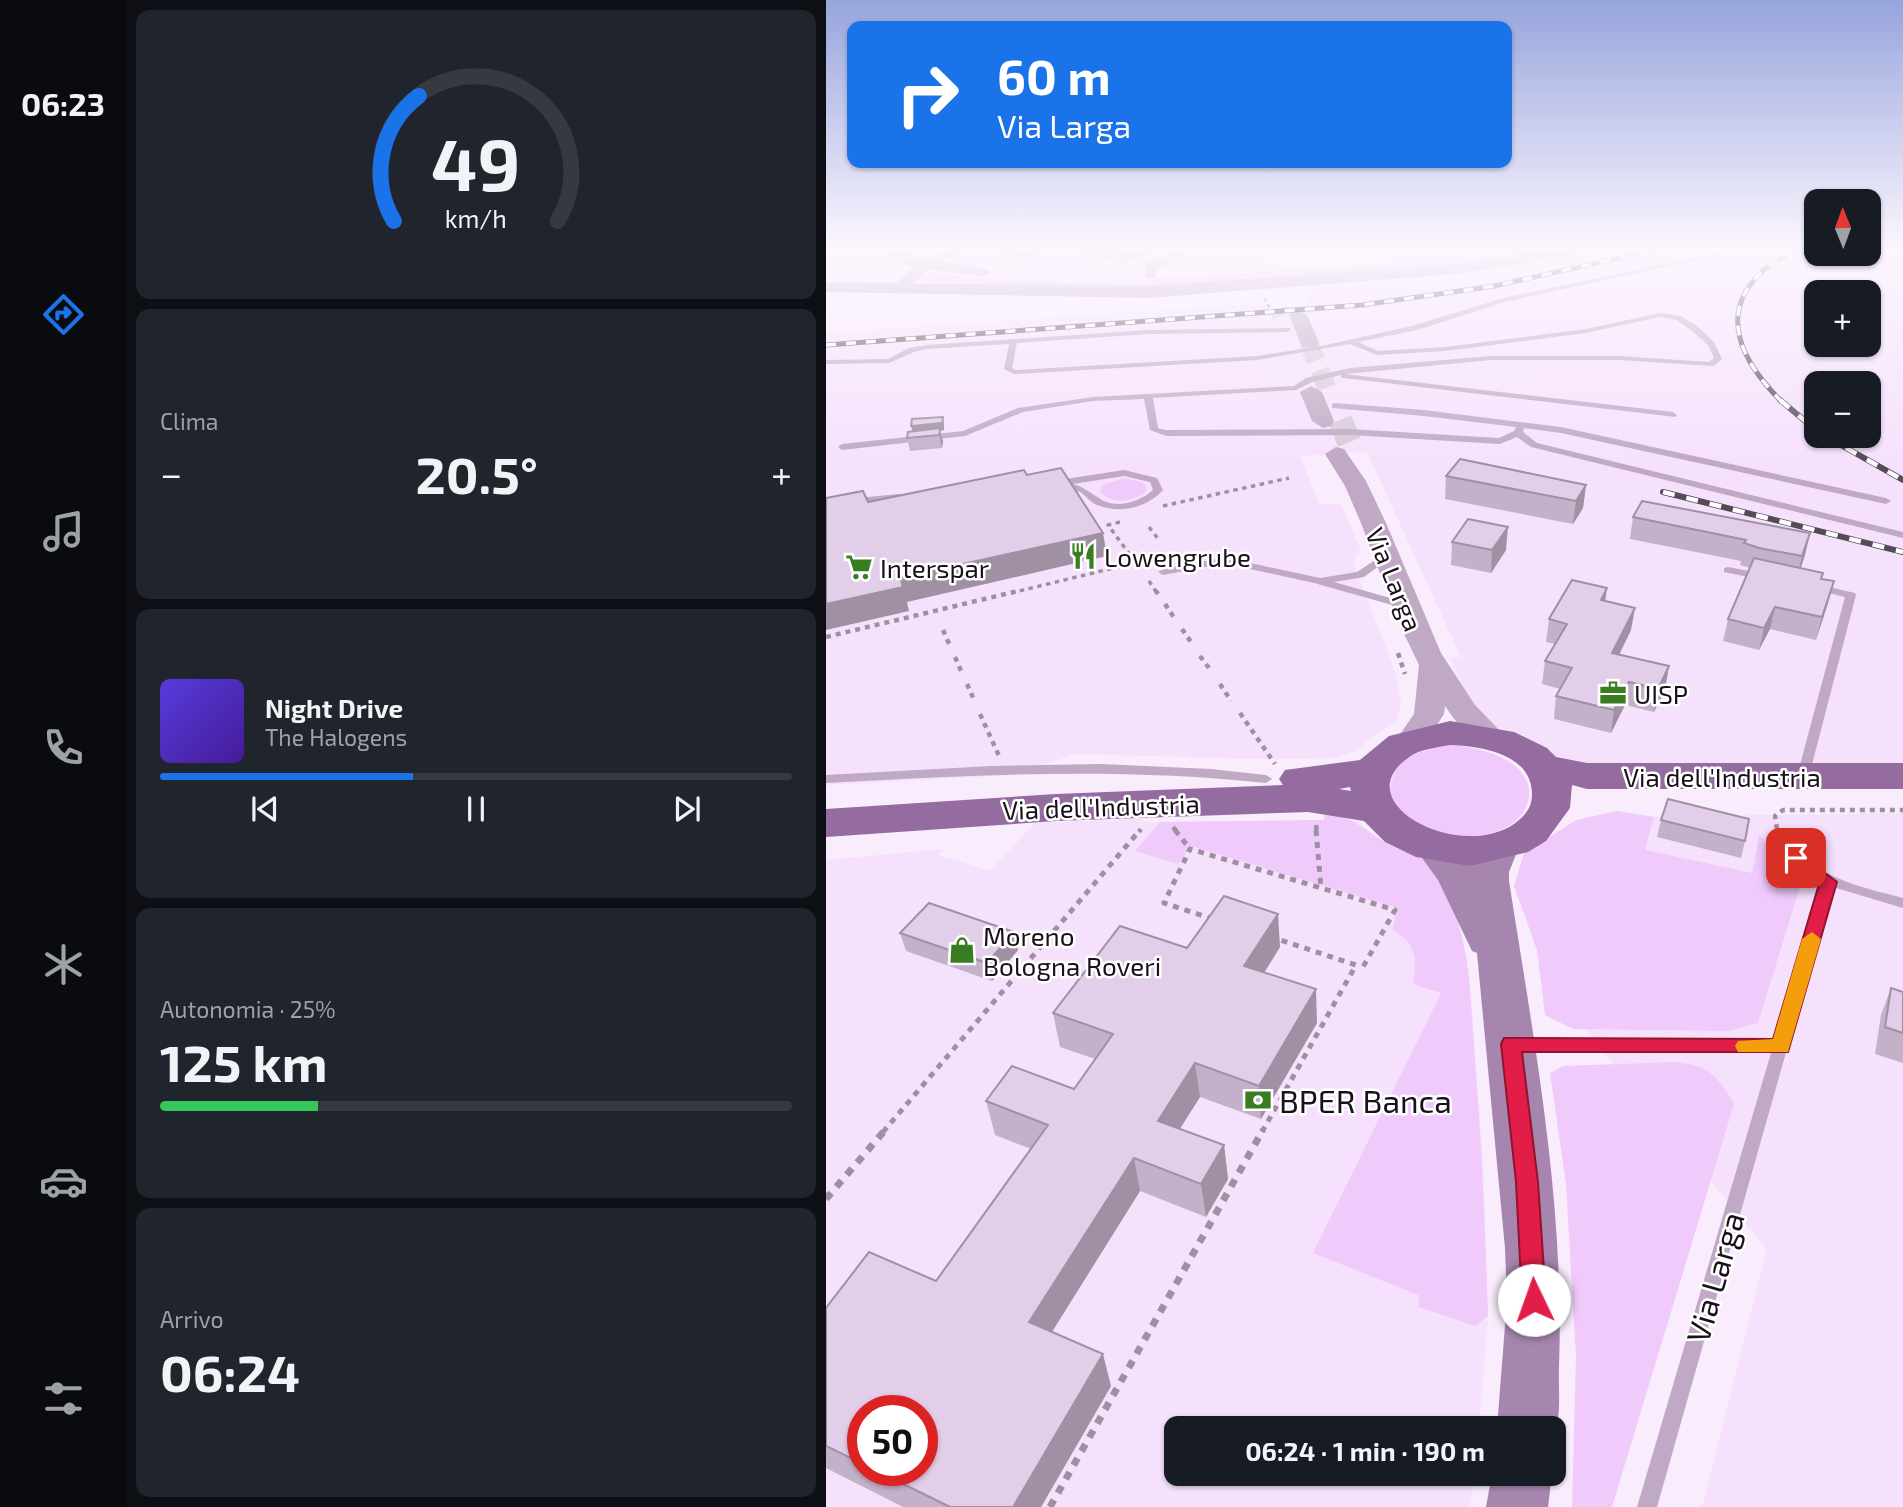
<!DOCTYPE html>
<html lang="it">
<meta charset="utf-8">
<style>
:root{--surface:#171b24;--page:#20242c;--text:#f1f3f6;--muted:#9ea1a6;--line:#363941;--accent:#1a73e8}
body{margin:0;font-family:"Exo 2",sans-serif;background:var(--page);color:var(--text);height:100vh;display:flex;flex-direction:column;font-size:26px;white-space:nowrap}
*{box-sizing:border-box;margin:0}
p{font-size:23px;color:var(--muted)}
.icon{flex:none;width:38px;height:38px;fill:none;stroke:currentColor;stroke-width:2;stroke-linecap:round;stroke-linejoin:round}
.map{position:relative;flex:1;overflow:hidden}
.side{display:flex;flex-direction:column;gap:10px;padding:10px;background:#0d0f14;width:700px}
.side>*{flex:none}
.banner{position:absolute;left:21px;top:21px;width:665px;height:147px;border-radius:14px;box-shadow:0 2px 5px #0004;background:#1a73e8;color:#fff;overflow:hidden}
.needle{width:46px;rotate:359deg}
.controls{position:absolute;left:978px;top:189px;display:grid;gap:14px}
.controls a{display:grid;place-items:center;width:77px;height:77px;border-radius:14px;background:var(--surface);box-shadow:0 2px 5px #0004;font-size:35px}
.speed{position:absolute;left:21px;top:1395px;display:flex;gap:14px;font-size:35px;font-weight:700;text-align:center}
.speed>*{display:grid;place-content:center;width:91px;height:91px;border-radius:50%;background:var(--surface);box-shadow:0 2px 5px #0004;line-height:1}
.speed .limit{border:10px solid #d22;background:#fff;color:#111}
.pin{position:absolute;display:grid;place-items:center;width:60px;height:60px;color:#fff;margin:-30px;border-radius:14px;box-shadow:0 4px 10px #0006}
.me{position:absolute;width:77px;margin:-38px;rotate:357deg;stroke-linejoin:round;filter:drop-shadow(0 0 5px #0008)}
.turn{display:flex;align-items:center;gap:24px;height:147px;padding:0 35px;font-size:32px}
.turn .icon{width:91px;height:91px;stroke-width:2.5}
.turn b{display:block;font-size:49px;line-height:60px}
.big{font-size:52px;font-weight:700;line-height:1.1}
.side .tile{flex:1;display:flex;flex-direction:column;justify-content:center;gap:10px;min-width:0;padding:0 24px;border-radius:14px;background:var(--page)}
.side .dial{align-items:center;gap:0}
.dial svg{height:182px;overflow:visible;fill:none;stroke:var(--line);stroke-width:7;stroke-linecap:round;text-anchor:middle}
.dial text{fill:var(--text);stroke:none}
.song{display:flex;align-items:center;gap:21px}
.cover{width:84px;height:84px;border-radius:10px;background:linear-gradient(135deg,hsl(250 70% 55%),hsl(260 70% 35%))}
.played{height:7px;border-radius:4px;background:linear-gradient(90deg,var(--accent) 40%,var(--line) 40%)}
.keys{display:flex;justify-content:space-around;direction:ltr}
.heat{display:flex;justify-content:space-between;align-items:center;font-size:38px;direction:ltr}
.charge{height:10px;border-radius:5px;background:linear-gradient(90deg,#34c759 25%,var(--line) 0)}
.trip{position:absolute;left:338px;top:1416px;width:402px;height:70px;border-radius:14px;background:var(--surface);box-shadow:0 2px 5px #0004;font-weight:700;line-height:70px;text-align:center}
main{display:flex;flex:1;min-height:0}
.tab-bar{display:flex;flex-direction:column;width:126px;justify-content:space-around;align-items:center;background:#090b0e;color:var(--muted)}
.tab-bar .icon{width:49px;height:49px}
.tab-bar .active{color:var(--accent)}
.tab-bar b{font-size:32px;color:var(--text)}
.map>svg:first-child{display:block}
</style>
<main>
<nav class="tab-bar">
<b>06:23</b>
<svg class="icon active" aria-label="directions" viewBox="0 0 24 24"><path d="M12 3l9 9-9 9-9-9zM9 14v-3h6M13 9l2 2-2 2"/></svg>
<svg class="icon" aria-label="music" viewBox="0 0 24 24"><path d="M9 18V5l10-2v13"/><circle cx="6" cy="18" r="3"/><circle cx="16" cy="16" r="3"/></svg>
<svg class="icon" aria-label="phone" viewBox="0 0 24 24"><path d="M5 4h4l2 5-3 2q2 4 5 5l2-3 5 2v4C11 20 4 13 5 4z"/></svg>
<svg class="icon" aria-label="climate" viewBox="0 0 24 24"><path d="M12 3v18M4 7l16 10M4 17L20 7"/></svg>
<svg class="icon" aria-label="car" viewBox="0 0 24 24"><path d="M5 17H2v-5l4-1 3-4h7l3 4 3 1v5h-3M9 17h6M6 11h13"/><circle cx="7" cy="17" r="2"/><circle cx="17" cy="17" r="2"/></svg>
<svg class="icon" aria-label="filters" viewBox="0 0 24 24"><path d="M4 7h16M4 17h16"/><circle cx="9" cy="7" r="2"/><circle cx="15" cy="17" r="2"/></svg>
</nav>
<section class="side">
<div class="tile dial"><svg viewBox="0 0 100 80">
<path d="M14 69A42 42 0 1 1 86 69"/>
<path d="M14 69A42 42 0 0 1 25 14" stroke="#1a73e8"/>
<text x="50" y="56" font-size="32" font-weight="700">49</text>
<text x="50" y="72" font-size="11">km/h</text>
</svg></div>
<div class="tile"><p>Clima</p>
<div class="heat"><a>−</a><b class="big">20.5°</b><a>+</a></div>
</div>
<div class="tile">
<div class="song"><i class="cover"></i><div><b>Night Drive</b><p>The Halogens</p></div></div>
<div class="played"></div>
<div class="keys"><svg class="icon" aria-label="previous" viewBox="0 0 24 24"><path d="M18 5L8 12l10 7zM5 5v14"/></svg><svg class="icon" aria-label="pause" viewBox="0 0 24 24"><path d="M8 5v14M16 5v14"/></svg><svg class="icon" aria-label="next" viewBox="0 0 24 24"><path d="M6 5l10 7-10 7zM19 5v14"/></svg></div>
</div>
<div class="tile"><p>Autonomia · 25%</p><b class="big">125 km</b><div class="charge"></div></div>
<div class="tile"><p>Arrivo</p><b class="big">06:24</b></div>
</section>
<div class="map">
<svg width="1077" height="1507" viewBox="0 0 1077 1507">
<rect width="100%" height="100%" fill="#f9ecfc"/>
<path fill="#f6e1fd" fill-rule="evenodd" d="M0 249H39L76 267 65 279 56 281 0 282Z
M771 249H990V254H1043V249H1077V765L742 763 662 725 637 689 625 658 635 657 541 452 474 456 493 504 515 503 535 551 527 561 569 672 575 701 571 720 527 752 509 758 435 759 249 754 189 775 0 785V333L439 303 442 309 478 307 485 288 494 285 661 270ZM990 292H1043V345H990ZM990 383H1043V436H990Z
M1077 813V1507H876L941 1249 720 982 777 817Z
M499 815 530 821 566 847 596 860 641 956 657 1158 662 1316 653 1428H350V1474H649L643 1507H0V860L117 849 112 855 164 871 209 823 317 819 314 822 498 820ZM37 1410H96V1470H37Z"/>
<path fill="#f0cafb" d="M203 249H294L243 269 161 265 119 259 131 254C159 263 177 260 203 249Z
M373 249H455L441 259 338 266Z
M681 249H735L659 262 296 289 90 281 94 273 103 272C221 290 340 278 459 270 533 264 608 262 681 249Z
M298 478 318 483 321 490C309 502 287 505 274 492L277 485Z
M623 745C752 754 709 860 610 831 603 829 591 827 585 822 577 816 571 806 564 798 563 758 588 752 623 745Z
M791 811 828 817 819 850 926 873 933 835 976 880 932 1023 902 1031 747 1029 719 1015 711 950 688 886 698 853 750 820Z
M499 815C525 815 534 827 555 840 568 849 597 854 606 867 646 924 644 995 649 1061 656 1146 659 1231 662 1316L649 1326 593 1307 592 1295 487 1253 615 993 587 984C592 960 590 942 566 930L572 908 365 846 352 864 309 851 334 822 498 820Z
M848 1062C883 1065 891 1075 908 1104L786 1507H746L750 1357 740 1184 724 1073 737 1066Z"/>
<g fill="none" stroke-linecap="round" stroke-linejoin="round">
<path stroke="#d7cbda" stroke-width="19" stroke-dasharray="19 10" stroke-linecap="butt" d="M453 309 456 316
M483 343 502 391"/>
<path stroke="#d7cbda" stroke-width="24" stroke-dasharray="24 12" stroke-linecap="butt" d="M514 420 528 453"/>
<path stroke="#9c919f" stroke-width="2.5" stroke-dasharray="3.5 3.5" stroke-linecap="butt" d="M439 298 444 309"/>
<path stroke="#9c919f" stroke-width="3.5" stroke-dasharray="4.5 4.5" stroke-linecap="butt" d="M337 506 463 478
M294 522 282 525 313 567
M323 527 333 540
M323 581 331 593
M185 593 308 563"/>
<path stroke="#9c919f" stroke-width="4.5" stroke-dasharray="5 5" stroke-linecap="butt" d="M330 591 332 594
M339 604 349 619
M356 629 367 645
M117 630 124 646
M0 637 192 591
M572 653 579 674
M374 656 386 672
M129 657 136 673
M141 684 149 702
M394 684 405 701
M414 713 449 764
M154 714 173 756
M490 825 491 832
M347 827 351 832
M951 829 949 816 957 810H1077
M313 832 315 829"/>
<path stroke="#9c919f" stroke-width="5" stroke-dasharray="6 6" stroke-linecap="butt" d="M349 830 364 849
M490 830 495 888
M387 919 338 903 364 849 569 910 537 967
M57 1132 314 830
M436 1132 530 965 448 938"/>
<path stroke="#9c919f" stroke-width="7" stroke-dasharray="8 8" stroke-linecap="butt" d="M0 1199 59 1130
M224 1507 437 1130"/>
<path fill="#bfa9c5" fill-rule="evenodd" d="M911 249H922L679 302 591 330 532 342 552 351 619 347 760 329 834 313 855 316 871 326 888 342 896 359 888 366 793 360H665L519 374 847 412 851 415 850 417 518 378H515V375L486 382 470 390 327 398 332 428 340 430 524 429 673 438 688 431 690 427 598 416 506 408V404L509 403 598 410 735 427 1060 498 1065 501 1060 504 735 433 698 428 697 432 711 443 1077 532V538L705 447 691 437 674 444 524 435 340 436 324 430 318 399 267 401 197 412 139 436 16 450 12 447 16 444 137 431 192 408 267 397 468 386 480 378 524 368 665 356H793L883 362 888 358 882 345 865 330 850 320 834 317 760 333 619 351 551 355 524 344 431 360 188 374 178 369 183 344 101 349 88 352 63 363 0 364V360L62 359 83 348 101 345 323 330 464 328 465 330 461 332 323 334 191 343 186 368 189 370 431 356 495 346 586 326 677 298Z
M298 470 331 478 337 490C321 508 294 514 271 505 264 502 260 496 254 492 246 488 236 488 228 483L233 480ZM298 476 324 482 327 490C314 502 289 510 273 498 263 492 258 487 247 484Z
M73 494 76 495V499L0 507V501Z
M560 553 564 554V558L538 577 508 582 585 604 586 606 585 608H577L488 583 415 567 390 565 337 575 332 572 337 569 390 559 415 561 494 578 531 572Z
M902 567 938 574 943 577 938 580 898 572V568Z
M990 584 1029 593 1030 595 983 776 977 780 971 776 1019 597 986 589V585Z
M275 764 385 769 440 775 446 779 440 783C292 767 148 775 0 783V775L165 766Z
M957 838C969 842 979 858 990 866 1016 884 1047 890 1077 898V908L1007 887 831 1507H811L945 1053 693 1050 688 1048 685 1044 688 1040 693 1038 948 1041 995 882 979 871 952 845 950 842 952 839Z"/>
<path fill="#bfa9c5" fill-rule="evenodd" d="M125 249H143L103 268 78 292H68V286L93 262Z
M352 249H370L332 268 329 278H319L320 263Z"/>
<path fill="#bfa9c5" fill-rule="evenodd" d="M52 249H74L92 257 157 267 166 272 157 277 82 266Z
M723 249H762L753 254 629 274 322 298 0 292V282L322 286 629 264Z
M472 309 481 315 493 343 490 347H476L463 315Z
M485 386 496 392 508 421 505 426 497 428 486 421 474 392Z
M510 447 518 449 540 481 560 523 615 653 649 705 679 736 674 743C649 749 632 725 619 706L618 714 597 747 586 750 575 747 570 740 588 714 593 665 572 621 535 523 519 486 499 454Z"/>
<path fill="#a686af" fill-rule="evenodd" d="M608 833 622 837 645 866 659 837 673 833 687 837 693 847 683 872V881C708 1041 739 1204 733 1366 732 1387 736 1415 728 1434V1428H671L681 1300 679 1248 651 953 646 951 612 880 588 847 594 837Z
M666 1474H726L722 1507H660Z"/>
<path fill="#946c9f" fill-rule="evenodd" d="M624 721 688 732 721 748 730 757 761 763H1077V789H761L746 785 744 808 720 841 702 852 644 866 590 857 559 842 538 821 482 812 230 821 0 837V809L230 794 457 785 453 779 459 770 534 760 563 736ZM624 745C655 746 706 754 706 794 706 808 699 816 688 824 630 863 513 799 588 754 598 749 613 747 624 745ZM524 787 525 791 513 789Z"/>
<defs>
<path id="rail-far1" d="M0 345 536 305 668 286 834 249
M956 402C918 364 888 314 938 270 947 262 960 256 970 249"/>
<path id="rail" d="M954 400 990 430
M999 436 1077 480
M837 492 1077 552"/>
</defs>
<use href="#rail-far1" stroke="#544b56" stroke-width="5"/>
<use href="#rail" stroke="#544b56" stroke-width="6"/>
<use href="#rail-far1" stroke="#fff" stroke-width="3.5" stroke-dasharray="10" stroke-linecap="butt"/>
<use href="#rail" stroke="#fff" stroke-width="4.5" stroke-dasharray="12" stroke-linecap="butt"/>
</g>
<path fill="#c3b1c9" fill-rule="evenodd" d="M151 249H217L192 260Z
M237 249H336L296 264Z
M118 424V430L114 431 117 441 116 448 84 451 81 438Z
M620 476 760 485 757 508 747 524 619 499Z
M807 517 984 533 979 555 975 568 996 579 1002 603 990 640 944 629 933 650 897 641 902 619 924 568 914 565 915 561 804 539Z
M626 542 680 550 665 573 625 565Z
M780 601 805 630 793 654 843 666 839 689 828 712 799 705 785 733 728 719 730 696 734 689 716 684 719 661 729 644 720 642 723 619Z
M835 820 919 841 915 858 831 837Z
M74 933 192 950 166 981 80 951Z
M454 947 438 973 491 1023 435 1119 374 1097 354 1129 398 1145 402 1179 380 1217 314 1191 226 1332 285 1386 215 1507H77L0 1468V1308L110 1281 205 1149 169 1135 160 1101 248 1089 269 1059 234 1047 227 1013 361 948ZM37 1410 96 1470H37Z
M1065 988 1077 992V1063L1049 1054 1055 1015Z"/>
<path fill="#9f90a4" d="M190 249H217L192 260Z
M294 249H336L296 264Z
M117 417 118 424V430L114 431 117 441 116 448 113 435 87 434 85 426Z
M760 485 757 508 747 524 750 501Z
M682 527 680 550 665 573 666 550Z
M277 533 281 556 81 602 83 611 0 630V604L74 578Z
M984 533 979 555 971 578 976 556Z
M1008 581 1002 603 990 640 996 617Z
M781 588 778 610 775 600Z
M949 607 944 629 933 650 938 628Z
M809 608 805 630 783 676 786 653Z
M843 666 839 689 828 712 832 689Z
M803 682 799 705 785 733 788 710Z
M452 914 454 947 421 1000 418 966Z
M188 932 192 950 166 981 161 963Z
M490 989 491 1023 435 1119 433 1086Z
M369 1063 374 1097 337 1155 332 1121Z
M398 1145 402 1179 380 1217 375 1184Z
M308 1158 314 1191 212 1354 203 1322Z
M277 1354 285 1386 215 1507H187Z"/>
<path fill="#e3ceea" stroke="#9f90a4" stroke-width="2" d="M117 417 116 423 85 426 86 419Z
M114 428 113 435 81 438 82 432Z
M634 459 760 485 750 501 620 476Z
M235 468 277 533 74 578 77 587 0 604V498L37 491 42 502 198 470 201 475Z
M816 501 984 533 976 556 933 548 918 543 920 540 807 517Z
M642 519 682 527 666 550 626 542Z
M928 558 997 573 995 579 1008 581 996 617 949 607 938 628 902 619Z
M746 580 781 588 775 600 809 608 786 653 843 666 832 689 803 682 788 710 730 696 746 668 719 661 741 624 723 619Z
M842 799 923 819 919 841 835 820Z
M398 896 452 914 418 966 490 989 433 1086 369 1063 332 1121 398 1145 375 1184 308 1158 203 1322 277 1354 187 1507H124L49 1470H96V1410H37V1464L0 1446V1308L43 1252 110 1281 222 1125 160 1101 186 1066 248 1089 287 1034 227 1013 294 926 361 948Z
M103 903 188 932 161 963 74 933Z
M1065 988 1077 992V1033L1059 1027Z"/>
<linearGradient id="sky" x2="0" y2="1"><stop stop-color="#97a5dd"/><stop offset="0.54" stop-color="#fcf6fe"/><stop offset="1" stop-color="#fcf6fe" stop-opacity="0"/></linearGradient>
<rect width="1077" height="460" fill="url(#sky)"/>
<path fill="#e11d48" stroke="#92132f" stroke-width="2" d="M970 852 1011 882 962 1052H696L712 1182 720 1300 716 1308 708 1311 700 1308 696 1300 690 1182 675 1044 678 1038 947 1039 993 884 964 862 961 858Z"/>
<path fill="#f59e0b" d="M986 932 995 939 962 1052H912L909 1046 912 1041 947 1039 976 939Z"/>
<defs>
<symbol id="restaurant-bare" viewBox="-9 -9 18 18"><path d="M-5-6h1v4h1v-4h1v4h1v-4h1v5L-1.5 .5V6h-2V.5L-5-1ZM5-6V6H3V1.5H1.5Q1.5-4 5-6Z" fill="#397d20" stroke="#fff" stroke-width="2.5" paint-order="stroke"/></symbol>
<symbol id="supermarket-bare" viewBox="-9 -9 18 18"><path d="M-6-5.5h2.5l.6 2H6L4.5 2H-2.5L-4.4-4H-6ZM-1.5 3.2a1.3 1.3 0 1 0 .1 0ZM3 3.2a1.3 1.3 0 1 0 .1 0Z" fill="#397d20" stroke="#fff" stroke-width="2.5" paint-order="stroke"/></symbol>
<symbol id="office-bare" viewBox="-9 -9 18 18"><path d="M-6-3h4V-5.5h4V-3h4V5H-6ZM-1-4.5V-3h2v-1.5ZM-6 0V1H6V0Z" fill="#397d20" stroke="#fff" stroke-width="2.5" paint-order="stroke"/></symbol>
<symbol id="shop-bare" viewBox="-9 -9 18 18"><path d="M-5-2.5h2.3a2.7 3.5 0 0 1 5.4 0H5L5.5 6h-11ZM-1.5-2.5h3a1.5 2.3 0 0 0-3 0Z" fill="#397d20" stroke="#fff" stroke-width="2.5" paint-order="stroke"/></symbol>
<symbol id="bank-bare" viewBox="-9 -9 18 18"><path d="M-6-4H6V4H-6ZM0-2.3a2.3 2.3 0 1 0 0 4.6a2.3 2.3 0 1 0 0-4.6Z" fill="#397d20" stroke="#fff" stroke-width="2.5" paint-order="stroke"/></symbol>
</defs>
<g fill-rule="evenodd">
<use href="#restaurant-bare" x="238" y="537" width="38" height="38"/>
<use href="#supermarket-bare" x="14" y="548" width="38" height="38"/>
<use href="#office-bare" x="768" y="674" width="38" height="38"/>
<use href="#shop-bare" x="117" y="931" width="38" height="38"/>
<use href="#bank-bare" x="413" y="1081" width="38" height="38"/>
</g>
<g text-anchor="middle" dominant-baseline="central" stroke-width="5" stroke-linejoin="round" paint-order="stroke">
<g font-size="26" fill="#18111a" stroke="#fff" text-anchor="start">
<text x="278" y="556">Lowengrube</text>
<text x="54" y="567">Interspar</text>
<text x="808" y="693">UISP</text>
<text x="157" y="935">Moreno<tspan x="157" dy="30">Bologna Roveri</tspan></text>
</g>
<g font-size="26" fill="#18111a" stroke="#fff">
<text transform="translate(569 579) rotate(68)">Via Larga</text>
<text x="896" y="776">Via dell'Industria</text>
<text transform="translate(275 806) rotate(-2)">Via dell'Industria</text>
</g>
<g font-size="32" fill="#18111a" stroke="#fff" text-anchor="start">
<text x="453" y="1100">BPER Banca</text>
</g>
<g font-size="32" fill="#18111a" stroke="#fff">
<text transform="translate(888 1277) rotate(-74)">Via Larga</text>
</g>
</g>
</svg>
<div class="controls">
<a><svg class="needle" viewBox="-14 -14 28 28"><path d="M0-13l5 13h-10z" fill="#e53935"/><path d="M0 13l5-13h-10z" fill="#9ea1a6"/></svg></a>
<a>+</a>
<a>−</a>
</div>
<div class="speed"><div class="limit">50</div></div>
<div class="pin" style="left:970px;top:858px;background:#d93025"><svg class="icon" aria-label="arrive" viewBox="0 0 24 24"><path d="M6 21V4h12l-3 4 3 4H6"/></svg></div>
<svg class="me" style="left:708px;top:1300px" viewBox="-20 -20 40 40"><circle r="19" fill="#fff"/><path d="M0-13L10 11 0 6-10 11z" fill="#e11d48"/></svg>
<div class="trip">06:24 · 1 min · 190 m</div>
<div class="banner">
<div class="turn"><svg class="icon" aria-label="right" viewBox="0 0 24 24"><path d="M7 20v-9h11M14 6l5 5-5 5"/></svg><div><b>60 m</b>Via Larga</div></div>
</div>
</div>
</main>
